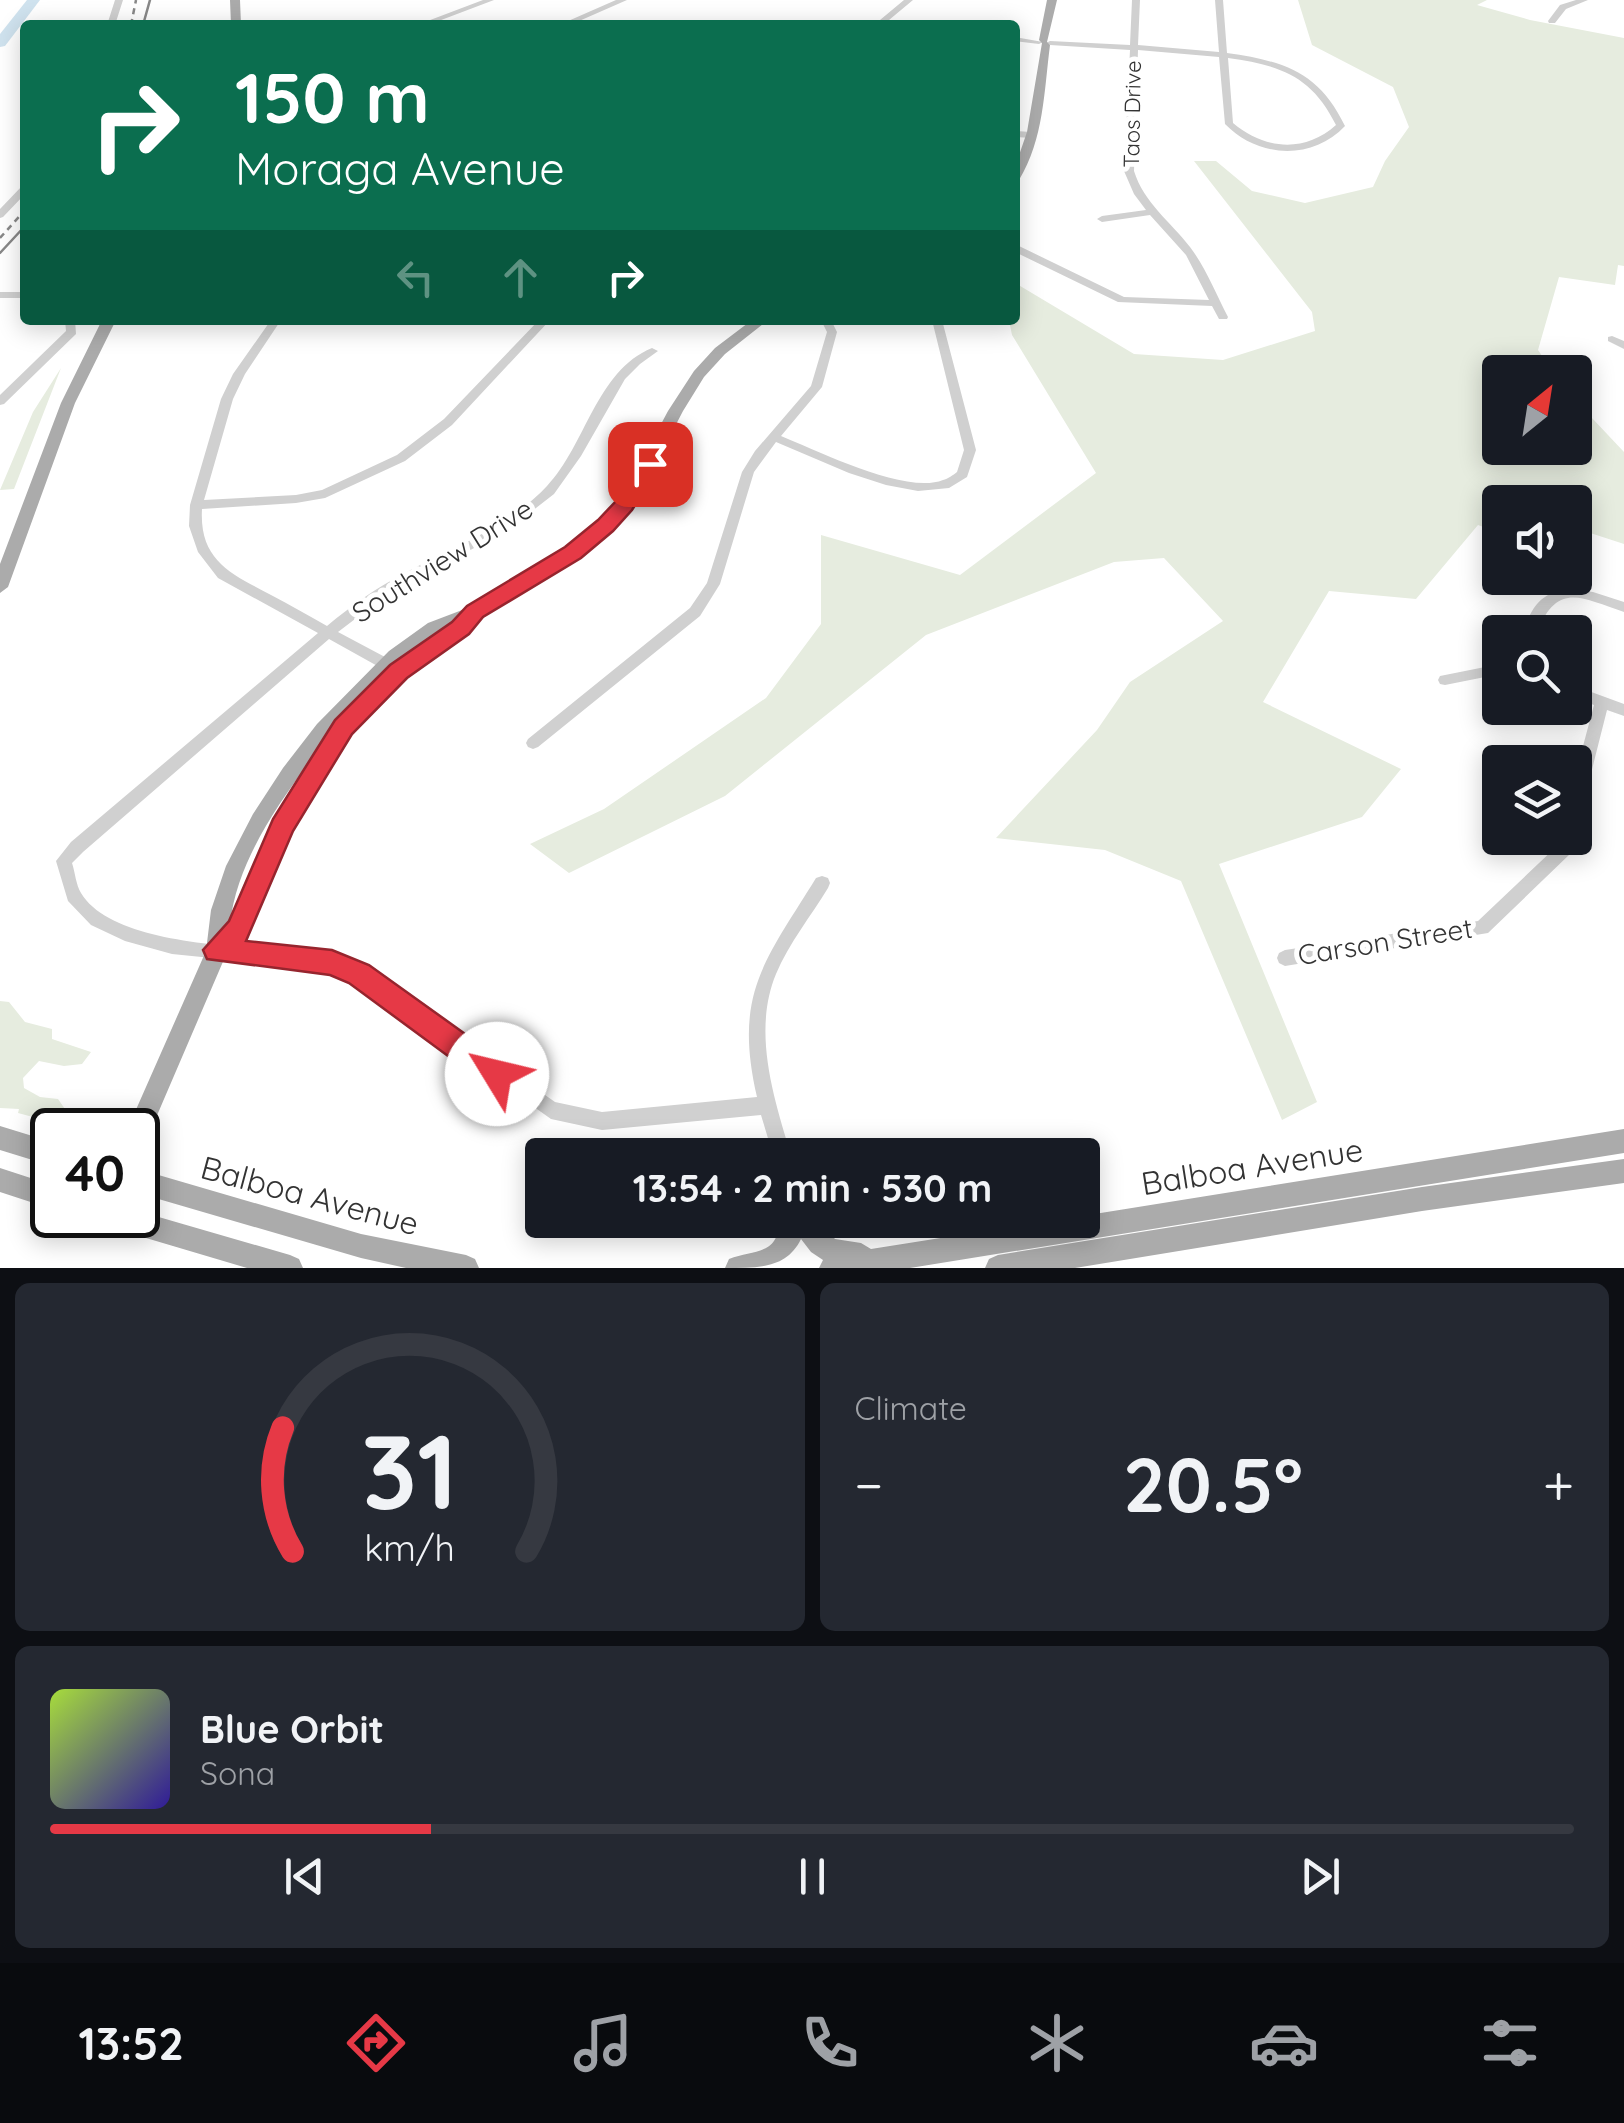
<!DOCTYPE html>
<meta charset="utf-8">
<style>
:root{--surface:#171b24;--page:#242831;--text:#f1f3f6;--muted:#9ea1a6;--line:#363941;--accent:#e63946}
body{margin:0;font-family:Quicksand,sans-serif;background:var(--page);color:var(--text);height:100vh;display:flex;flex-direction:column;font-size:38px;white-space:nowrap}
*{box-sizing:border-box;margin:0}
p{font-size:32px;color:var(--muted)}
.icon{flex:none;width:55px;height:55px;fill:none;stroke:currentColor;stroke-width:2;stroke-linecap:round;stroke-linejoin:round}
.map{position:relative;height:1268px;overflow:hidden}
.drawer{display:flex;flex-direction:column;gap:15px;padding:15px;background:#0d0f14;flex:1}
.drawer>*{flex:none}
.hud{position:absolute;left:20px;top:20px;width:1000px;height:305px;border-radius:10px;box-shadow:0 5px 25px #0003;background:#0b6e4f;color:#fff;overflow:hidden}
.needle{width:65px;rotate:30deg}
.controls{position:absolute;left:1482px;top:355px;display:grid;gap:20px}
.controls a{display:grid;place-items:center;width:110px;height:110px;border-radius:10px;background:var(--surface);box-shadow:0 5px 25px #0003;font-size:50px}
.speed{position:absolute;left:30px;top:1108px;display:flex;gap:20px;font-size:50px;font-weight:700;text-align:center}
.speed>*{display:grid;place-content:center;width:130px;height:130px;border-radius:50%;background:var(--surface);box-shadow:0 5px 25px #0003;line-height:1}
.speed .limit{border:5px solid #111;border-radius:15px;background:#fff;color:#111}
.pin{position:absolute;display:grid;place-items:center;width:85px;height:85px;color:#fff;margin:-42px;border-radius:20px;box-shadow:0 5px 15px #0006}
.me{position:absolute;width:110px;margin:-55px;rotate:306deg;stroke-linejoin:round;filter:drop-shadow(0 0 8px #0008)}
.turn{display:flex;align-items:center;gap:35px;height:210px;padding:0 50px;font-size:45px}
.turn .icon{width:130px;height:130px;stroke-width:2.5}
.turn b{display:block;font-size:70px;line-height:85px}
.lanes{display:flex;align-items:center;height:95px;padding:0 50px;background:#0003;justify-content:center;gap:50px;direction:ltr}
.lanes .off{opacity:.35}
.big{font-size:75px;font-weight:700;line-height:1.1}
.drawer .card{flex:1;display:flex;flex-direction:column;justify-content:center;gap:15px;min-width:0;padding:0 35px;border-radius:15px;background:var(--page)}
.drawer .dial{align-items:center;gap:0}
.dial svg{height:260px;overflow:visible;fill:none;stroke:var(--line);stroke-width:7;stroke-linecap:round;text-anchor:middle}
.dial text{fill:var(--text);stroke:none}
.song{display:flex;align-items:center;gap:30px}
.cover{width:120px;height:120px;border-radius:15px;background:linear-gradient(135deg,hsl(80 70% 55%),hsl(250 70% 35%))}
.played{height:10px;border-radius:5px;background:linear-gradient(90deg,var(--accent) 25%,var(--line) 25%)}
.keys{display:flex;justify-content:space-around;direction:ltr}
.heat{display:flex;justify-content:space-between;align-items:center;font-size:55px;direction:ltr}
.drawer .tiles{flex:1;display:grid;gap:15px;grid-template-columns:1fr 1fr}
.card:last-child{grid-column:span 2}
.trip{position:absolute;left:525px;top:1138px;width:575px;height:100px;border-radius:10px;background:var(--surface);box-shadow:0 5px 25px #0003;font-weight:700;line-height:100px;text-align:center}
.tab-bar{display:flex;height:160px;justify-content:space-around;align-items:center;background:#090b0e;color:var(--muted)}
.tab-bar .icon{width:70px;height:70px}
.tab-bar .active{color:var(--accent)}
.tab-bar b{font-size:45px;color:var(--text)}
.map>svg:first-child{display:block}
</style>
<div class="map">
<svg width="1624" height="1268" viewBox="0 0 1624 1268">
<rect width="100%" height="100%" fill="#fff"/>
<path fill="#e6ecdf" d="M1298 0H1487L1477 5 1530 20 1624 38V266L1618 265 1615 285 1559 277 1538 350 1553 372H1500V448H1575V400L1624 452V544L1575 528V502H1500V533L1478 525 1416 599 1329 591 1263 702 1401 769 1362 817 1219 864 1317 1102 1282 1120 1181 881 1105 850 996 838 1097 730 1130 682 1223 621 1164 558 1114 562 926 635 725 796 569 873 530 844 604 809 766 698 821 624V535L960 575 1096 473 1012 335 1009 320H1015V283L1134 354 1223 360 1315 331 1312 312 1194 161H1216L1252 191 1305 203 1373 187 1385 161 1409 127 1393 87 1312 45Z
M61 368 14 489 0 490 33 412Z
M0 1001 9 1002 25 1022 52 1029V1039L91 1052 82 1064 64 1066 39 1061 23 1078 24 1088 40 1097 58 1099 67 1112 76 1113 74 1128 18 1113 19 1109 0 1108Z"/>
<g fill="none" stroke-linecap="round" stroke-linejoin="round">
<path fill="#cfe2ee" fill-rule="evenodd" d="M27 0H40L5 46 0 47V34Z"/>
<path fill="#d0d0d0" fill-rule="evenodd" d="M115 0H123L115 25H107Z
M483 0H494L428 25H417Z
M616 0H627L570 25H559Z
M904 0H913L883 25H874Z
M1132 0H1140L1138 45 1219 52 1215 0H1223L1227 53C1284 61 1319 72 1345 126 1312 161 1258 158 1225 124L1219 57 1138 50 1134 171C1144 203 1170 221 1190 247 1206 268 1216 294 1228 317L1227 319H1219L1212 306 1118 302 1015 252V245L1019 246 1124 297 1209 300 1186 255 1150 215 1102 222 1097 219 1102 216 1146 210 1134 194 1124 171 1130 50 1050 45 1046 43 1050 41 1130 45ZM1228 58C1280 65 1312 76 1336 125 1305 153 1265 150 1233 123Z
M1576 0H1588L1566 9 1555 23H1549L1548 21 1560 5Z
M706 21 756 23 760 25H703L702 23Z
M807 23H821L825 25H803Z
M1015 37 1043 42 1039 44 1015 41Z
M1015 131 1031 132 1036 135 1031 138 1015 137Z
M25 185V194L3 217 0 218V209L22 186Z
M0 292H25V298H0Z
M65 320H75L76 334 4 404 0 405V395L66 331Z
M271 320H281L245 374 233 399 204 500 296 495 322 490 397 455 444 419 539 320H550L452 425 405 461 325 498 296 503 202 509C199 561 232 574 271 595 290 605 308 615 327 626 351 606 376 588 403 574 452 548 509 527 547 486 586 445 596 371 652 348L658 351 640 364 625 379 581 456 554 494 509 529 384 597 338 632 400 665 402 669 400 673H390L329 639 83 852 72 863C75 872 76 885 81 893 116 951 268 946 330 954L365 969 555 1102 602 1112 757 1097C733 993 765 961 816 878L822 876 828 878 830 883 828 888C811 916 789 943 776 974 752 1032 774 1098 791 1155H773L761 1115 602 1130 551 1119 353 979 330 970 172 954 125 941 91 925 68 901 56 861 71 842 318 633 218 578 198 552 189 526 190 505 221 399 233 374Z
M821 320H831L837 332 822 387 781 436C818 451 906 495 943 480 948 479 953 475 957 472L964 450 932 320H942L976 450 967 477 949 488 918 491 886 485 849 473 776 442 754 472 720 584 700 616 538 747 533 749 528 747 526 743 528 739 690 608 707 583 742 472 755 451 811 386 827 332Z
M1612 336 1624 341V349L1608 341V337Z
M1566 588 1593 592 1624 602V612C1581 598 1558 581 1537 632H1523C1532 607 1539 595 1566 588Z
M1500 664V674L1445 685 1440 684 1438 680 1440 676Z
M1575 686 1624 704V716L1607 710 1583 805 1580 810 1575 811V776L1594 705 1575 698Z
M1559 838H1575L1570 854 1488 933 1285 966 1279 963 1277 958 1279 953 1285 950 1478 921 1557 846Z"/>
<path fill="#ababab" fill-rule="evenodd" d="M230 0H240L241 25H231Z
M1047 0H1057L1047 42 1050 45C1044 91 1044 139 1019 180L1015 181V167L1027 132 1042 43 1039 40Z
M102 320H116L75 403 8 587 0 593V564L61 403Z
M752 320H768L725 354 704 377 683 411 643 488 614 527 551 576 482 616 467 633 404 676 350 732 290 830 246 936 225 957 146 1141 138 1145V1130H127L206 951 211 910 226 866 253 814 283 768 317 724 389 651 428 623 470 607 521 579 574 543 602 519 628 486 668 411 694 371 715 348ZM320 748 275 821 230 924C237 859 282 798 320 748Z
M0 1126 52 1142V1166L0 1150Z
M1624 1129V1153L910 1268H819L823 1260 811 1252 801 1239C787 1268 760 1268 725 1268L729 1259C754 1249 779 1256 779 1220H818L835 1239 861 1243 871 1249 1054 1220H1082V1216Z
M1624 1159V1183L1422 1211 1075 1268H985L989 1259 998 1255 1422 1187Z
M0 1168 52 1185V1209L0 1192Z
M138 1169 361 1234 466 1255 475 1259 479 1268H406L361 1258 138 1193Z
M138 1211 290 1255 299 1259 303 1268H247L109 1227 100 1224 97 1215H138Z"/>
<path stroke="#888" stroke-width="2.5" d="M143 25 150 0
M0 253 25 226"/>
<path stroke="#888" stroke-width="2.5" stroke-dasharray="6 5" stroke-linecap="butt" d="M131 25 136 0
M0 238 25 210"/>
</g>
<path fill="#e63946" stroke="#96252e" stroke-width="2.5" d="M650 457 661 464 632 510 613 531 581 558 483 617 469 634 407 678 352 734 293 831 246 941 332 950 369 965 507 1064 512 1074 507 1084 497 1089 486 1084 349 983 330 975 207 959 203 950 229 921 273 819 335 720 390 665 452 622 467 606 565 547 598 520 617 500 643 459Z"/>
<g text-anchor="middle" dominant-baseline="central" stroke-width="10" stroke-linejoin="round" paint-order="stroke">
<g font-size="22" fill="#333" stroke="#fff">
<text transform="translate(1132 114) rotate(-89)">Taos Drive</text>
</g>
<g font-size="28" fill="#333" stroke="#fff">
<text transform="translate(442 560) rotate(-32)">Southview Drive</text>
<text transform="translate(1385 941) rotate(-9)">Carson Street</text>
</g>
<g font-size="32" fill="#333" stroke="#fff">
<text transform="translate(1252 1166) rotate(-9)">Balboa Avenue</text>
<text transform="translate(310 1195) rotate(15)">Balboa Avenue</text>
</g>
</g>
</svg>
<div class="controls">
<a><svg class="needle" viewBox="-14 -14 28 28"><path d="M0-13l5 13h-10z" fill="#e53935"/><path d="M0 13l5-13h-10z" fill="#9ea1a6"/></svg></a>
<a><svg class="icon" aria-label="sound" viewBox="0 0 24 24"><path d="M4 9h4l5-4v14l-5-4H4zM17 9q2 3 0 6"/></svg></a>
<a><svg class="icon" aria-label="search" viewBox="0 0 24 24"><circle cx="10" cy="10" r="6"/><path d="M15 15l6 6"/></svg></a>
<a><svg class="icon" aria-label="layers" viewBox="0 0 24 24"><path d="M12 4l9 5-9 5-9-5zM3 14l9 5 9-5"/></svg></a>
</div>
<div class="speed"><div class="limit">40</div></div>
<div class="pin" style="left:650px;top:464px;background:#d93025"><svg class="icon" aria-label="arrive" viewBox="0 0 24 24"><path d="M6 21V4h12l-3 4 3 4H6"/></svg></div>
<svg class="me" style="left:497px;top:1074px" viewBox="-20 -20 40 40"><circle r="19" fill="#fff"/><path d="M0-13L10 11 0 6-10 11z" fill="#e63946"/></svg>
<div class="trip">13:54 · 2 min · 530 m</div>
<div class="hud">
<div class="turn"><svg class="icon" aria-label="right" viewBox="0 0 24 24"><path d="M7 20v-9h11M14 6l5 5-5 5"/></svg><div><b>150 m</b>Moraga Avenue</div></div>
<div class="lanes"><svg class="icon off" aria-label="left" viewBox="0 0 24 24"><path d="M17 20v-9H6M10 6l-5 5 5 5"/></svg><svg class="icon off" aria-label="ahead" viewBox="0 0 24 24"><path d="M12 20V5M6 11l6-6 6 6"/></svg><svg class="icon" aria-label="right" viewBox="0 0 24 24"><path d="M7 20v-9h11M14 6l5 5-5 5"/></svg></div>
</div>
</div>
<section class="drawer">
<div class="tiles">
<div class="card dial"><svg viewBox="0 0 100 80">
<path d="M14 69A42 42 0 1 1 86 69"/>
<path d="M14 69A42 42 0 0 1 11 31" stroke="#e63946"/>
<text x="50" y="56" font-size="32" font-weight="700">31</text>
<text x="50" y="72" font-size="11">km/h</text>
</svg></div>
<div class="card"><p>Climate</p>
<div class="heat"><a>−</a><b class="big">20.5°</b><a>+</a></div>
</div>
<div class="card">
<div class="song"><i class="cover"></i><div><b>Blue Orbit</b><p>Sona</p></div></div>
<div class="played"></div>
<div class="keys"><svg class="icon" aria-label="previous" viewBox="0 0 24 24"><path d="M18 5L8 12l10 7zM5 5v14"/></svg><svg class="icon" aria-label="pause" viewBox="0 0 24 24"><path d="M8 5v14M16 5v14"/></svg><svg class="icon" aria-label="next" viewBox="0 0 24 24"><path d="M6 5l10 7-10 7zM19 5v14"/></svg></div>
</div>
</div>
</section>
<nav class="tab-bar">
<b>13:52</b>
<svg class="icon active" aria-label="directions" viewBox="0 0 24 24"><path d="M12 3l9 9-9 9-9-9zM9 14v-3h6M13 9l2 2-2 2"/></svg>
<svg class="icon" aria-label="music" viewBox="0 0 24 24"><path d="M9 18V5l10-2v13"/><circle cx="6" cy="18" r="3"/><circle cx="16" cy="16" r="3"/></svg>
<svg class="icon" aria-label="phone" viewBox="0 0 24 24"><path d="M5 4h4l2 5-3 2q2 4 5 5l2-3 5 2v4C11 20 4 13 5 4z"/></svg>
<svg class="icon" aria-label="climate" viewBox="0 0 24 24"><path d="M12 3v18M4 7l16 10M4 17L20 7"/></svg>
<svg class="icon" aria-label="car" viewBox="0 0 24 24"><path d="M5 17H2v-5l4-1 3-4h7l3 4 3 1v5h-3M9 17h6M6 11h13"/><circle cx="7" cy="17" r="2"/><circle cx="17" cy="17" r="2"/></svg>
<svg class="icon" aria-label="filters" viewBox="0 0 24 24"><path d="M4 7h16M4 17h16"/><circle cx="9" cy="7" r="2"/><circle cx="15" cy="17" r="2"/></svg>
</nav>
